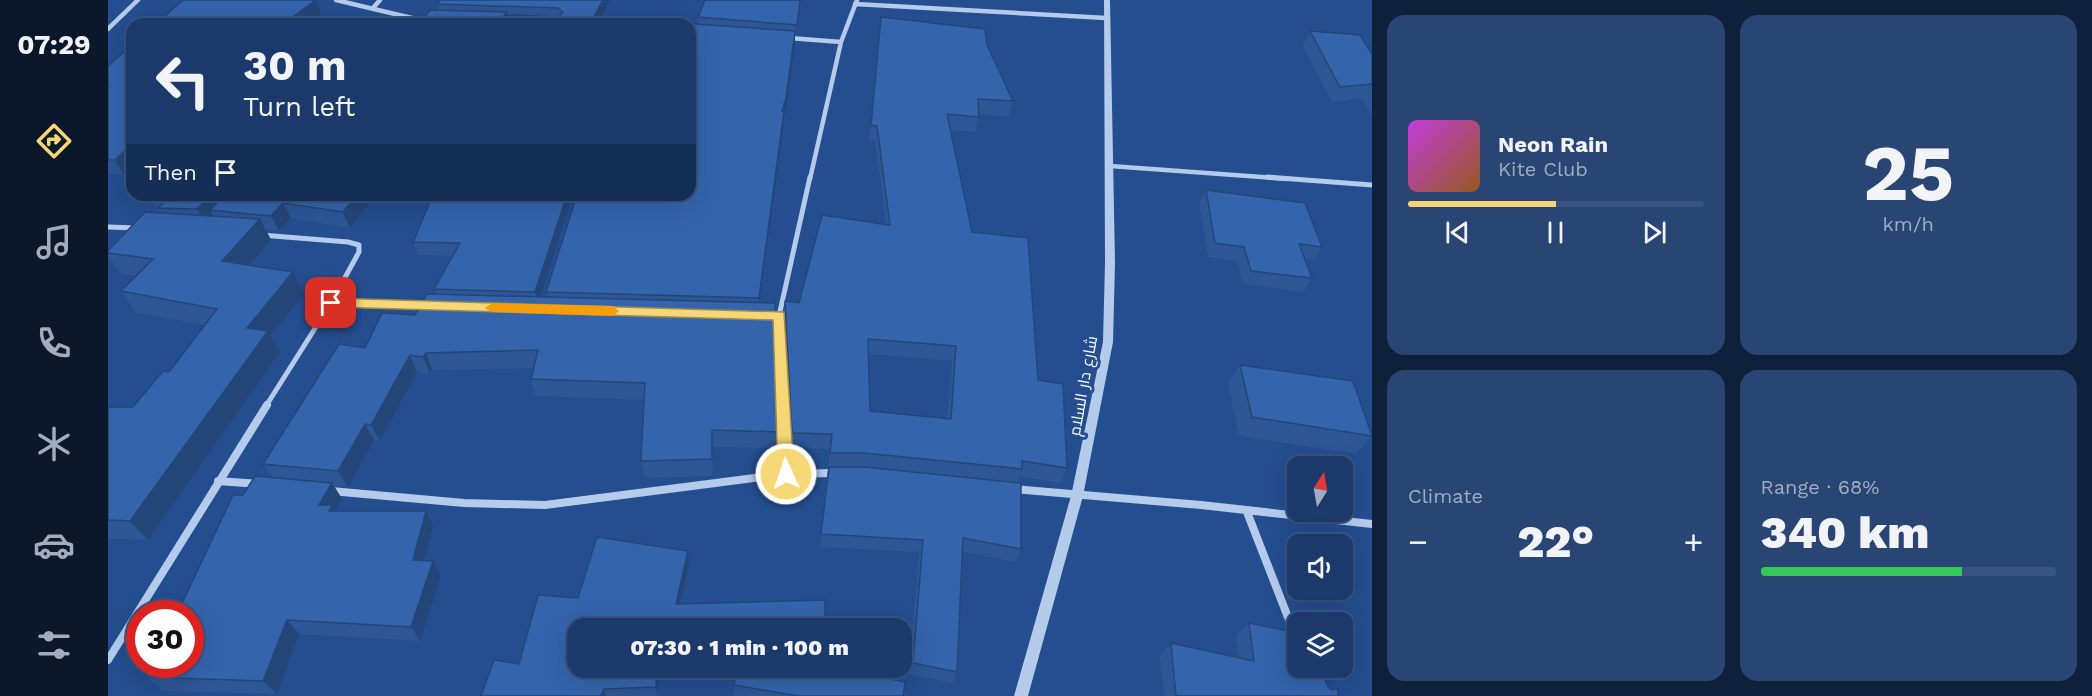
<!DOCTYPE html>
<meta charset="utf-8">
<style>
:root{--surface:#1b3a6b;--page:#284573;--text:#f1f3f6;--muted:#a0adc1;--line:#39547e;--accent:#f6d777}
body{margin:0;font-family:"Work Sans",Cairo,sans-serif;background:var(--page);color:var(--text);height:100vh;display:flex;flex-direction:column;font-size:22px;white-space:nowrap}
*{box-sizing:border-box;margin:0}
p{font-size:20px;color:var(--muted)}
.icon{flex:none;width:33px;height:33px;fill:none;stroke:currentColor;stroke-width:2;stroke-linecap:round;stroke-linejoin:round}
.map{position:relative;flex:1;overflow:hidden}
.drawer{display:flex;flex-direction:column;gap:15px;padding:15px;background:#0f203b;width:720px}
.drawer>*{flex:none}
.top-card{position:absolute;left:18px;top:18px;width:570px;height:183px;border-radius:18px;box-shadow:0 6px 24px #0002,0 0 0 2px var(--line);background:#1b3a6b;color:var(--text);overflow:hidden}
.needle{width:39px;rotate:11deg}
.buttons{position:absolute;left:1179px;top:456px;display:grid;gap:12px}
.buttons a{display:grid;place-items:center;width:66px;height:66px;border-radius:12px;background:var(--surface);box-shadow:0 6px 24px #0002,0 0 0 2px var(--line);font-size:30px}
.speed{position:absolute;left:18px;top:600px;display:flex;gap:12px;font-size:30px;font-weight:700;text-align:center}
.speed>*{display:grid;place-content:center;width:78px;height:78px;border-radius:50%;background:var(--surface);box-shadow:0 6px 24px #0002,0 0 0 2px var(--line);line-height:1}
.speed .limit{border:9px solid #d22;background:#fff;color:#111}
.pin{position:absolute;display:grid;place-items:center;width:51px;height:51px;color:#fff;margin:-26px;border-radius:12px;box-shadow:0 3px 9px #0006}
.me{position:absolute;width:66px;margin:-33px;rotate:357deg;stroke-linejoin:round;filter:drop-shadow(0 0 4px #0008)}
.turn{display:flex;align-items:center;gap:21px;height:126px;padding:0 18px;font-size:27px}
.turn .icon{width:78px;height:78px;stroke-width:2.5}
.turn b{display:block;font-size:42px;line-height:51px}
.then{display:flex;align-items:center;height:57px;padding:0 18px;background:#0003;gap:12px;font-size:22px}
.big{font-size:45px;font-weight:800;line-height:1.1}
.drawer .card{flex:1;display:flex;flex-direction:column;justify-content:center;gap:9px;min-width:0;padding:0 21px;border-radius:18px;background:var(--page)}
.drawer .dial{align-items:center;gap:0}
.dial b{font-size:78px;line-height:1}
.song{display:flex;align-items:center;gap:18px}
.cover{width:72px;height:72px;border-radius:9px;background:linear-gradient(135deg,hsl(290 70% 55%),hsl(30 70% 35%))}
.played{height:6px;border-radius:3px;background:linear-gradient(90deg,var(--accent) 50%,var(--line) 50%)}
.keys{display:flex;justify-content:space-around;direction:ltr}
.heat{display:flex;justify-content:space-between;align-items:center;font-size:33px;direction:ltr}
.charge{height:9px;border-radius:4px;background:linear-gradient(90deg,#34c759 68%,var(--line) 0)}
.drawer .tiles{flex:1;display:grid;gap:15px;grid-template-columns:repeat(2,1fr)}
.trip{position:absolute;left:459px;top:618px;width:345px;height:60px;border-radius:18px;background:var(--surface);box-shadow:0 6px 24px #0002,0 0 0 2px var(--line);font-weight:800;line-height:60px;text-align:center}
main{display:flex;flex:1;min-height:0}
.tab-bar{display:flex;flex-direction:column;width:108px;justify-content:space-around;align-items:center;background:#0b172b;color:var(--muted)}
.tab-bar .icon{width:42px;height:42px}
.tab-bar .on{color:var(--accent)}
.tab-bar b{font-size:27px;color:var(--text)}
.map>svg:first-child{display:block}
</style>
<main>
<nav class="tab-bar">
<b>07:29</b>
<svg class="icon on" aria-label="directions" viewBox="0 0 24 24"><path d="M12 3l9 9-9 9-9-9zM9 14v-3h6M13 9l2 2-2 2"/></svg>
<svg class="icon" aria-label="music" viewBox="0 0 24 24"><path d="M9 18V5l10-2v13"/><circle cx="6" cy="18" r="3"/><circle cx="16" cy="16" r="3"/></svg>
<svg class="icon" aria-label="phone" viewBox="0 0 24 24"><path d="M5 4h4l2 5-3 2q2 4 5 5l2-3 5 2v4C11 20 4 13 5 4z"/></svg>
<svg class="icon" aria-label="climate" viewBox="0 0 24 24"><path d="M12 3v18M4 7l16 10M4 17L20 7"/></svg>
<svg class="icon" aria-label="car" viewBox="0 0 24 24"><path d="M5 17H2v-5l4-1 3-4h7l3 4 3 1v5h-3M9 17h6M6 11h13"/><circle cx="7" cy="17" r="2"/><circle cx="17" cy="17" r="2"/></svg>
<svg class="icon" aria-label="filters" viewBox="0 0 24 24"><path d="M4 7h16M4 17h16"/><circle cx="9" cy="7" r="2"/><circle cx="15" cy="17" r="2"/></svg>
</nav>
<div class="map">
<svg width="1264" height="696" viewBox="0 0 1264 696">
<rect width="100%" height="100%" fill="#244e8f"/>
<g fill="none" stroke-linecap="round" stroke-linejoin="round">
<path stroke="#b4cbec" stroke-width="4.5" d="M228 0 308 19H321
M747 4 998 18
M265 8 272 0
M0 29 30 0
M681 38 733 42
M1002 166 1180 179
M702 179 733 42 749 0"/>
<path stroke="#b4cbec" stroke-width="5" d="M1159 177 1264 185
M0 227 29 228
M153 235 240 242 251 245V252L223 303 158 406
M223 303 320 306
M675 406 671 316 702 177"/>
<path stroke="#b4cbec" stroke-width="8" d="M675 405 678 474
M110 481 150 484
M906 489 1093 505 1264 524
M223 491 356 503 437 505 678 474 726 473
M1139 512 1190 643
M0 660 159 405"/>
<path fill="#b4cbec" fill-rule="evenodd" d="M996 0H1002L1007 263 1005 342 975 496 920 696H906L963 496 995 342 997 263Z"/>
</g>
<path fill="#2d5694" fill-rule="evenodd" d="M332 0H502L490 24H311L331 10 329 4Z
M692 0 651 303 672 432 671 448 604 447 605 476 536 478 533 461 536 400 427 396 423 379 426 368 324 370 322 374 309 372 272 441 266 440 240 487 226 486 234 499 227 511H318L325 526 317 561 333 576 312 641 191 634 169 694 55 691 39 677 135 495 164 477 155 464 257 348 307 315 328 294 326 289 345 256 310 255 305 242 325 195 433 297H439L438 292 582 195 590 17Z
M1202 31 1264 54V116L1254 98 1224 102 1195 46Z
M771 32 879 45 905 101 901 117 871 114 868 132 842 130 864 232 930 380 959 468 952 483 911 476 909 482 913 549 907 562 855 552 849 672 844 683 801 674 811 552 712 547 722 449 683 448 676 316 677 301 691 303 778 224 767 141H761ZM761 354 844 361 839 419 762 411Z
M0 66 16 175 0 174Z
M1098 190 1214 247 1206 260 1196 259 1204 278 1195 292 1135 284 1129 261 1100 257 1091 203Z
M45 195H268L242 228 183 218 171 231 158 230 163 240 141 265 185 272 196 294 162 336 172 352 40 540 1 539 0 541V407H25L61 372 97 325 28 313 13 291 28 276 13 274 0 256V251L51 213 42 198Z
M1132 365 1264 436 1248 454 1131 436 1120 383Z
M581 564 572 604 470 628 550 668V696H373L411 664 470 598Z
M1141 623 1190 668H1225L1226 669 1216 677 1220 687 1231 696H1056L1052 656 1063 643 1131 658 1128 636Z
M626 685 795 696H626Z"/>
<path fill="#244678" d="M208 0 213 14 200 24H175Z
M495 0H502L490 24H482Z
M692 0V7L688 34 689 25Z
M399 12 401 24H389Z
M687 31V43L678 110 676 114V123L650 311 651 298 674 111Z
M24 143V167L16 175 7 160Z
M103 195H127L102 210 106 217 98 225 89 209Z
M249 195H268L242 228 235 212Z
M459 195H465L430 304 427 292Z
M175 203 183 218 171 231 163 216Z
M152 219 163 240 126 282 114 261Z
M185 272 196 294 162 336 172 352 40 540 22 521 139 328Z
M318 353 324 370 322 374 315 357Z
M302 355 309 372 272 441 263 425Z
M257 424 266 440 240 487 230 471Z
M224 483 234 499 227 511 234 521 211 505Z
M318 511 325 526 313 575 305 560Z
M580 551 581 564 569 617 568 604Z
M325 561 333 576 312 641 303 627Z
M179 620 191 634 169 694 155 681Z
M548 668H550V696L548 687Z
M496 689 498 696H493Z"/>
<path fill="#3464ac" stroke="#244678" stroke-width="1.5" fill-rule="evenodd" d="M75 0H208L175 24H48Z
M332 0H495L482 24H397L400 15 451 17 455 12 450 8 329 4Z
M597 0H692L689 25 590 17Z
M322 10 399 12 389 24H311Z
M773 17 877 29 879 45 905 101 870 99 871 117 839 114 864 232 920 238 930 380 955 384 959 468 914 461V469L757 453H722L724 434 684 433 677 301 691 303 714 215 782 225 769 126 763 125ZM760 339 848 346 843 419 762 411Z
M587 24 687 31 678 98 674 111H676L651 298 438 292 469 195H582V37Z
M1202 31 1252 35 1264 54V85L1263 84 1232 87Z
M24 45V143L7 160H0V89L1 88H0V66Z
M1098 190 1197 203 1214 247 1191 244 1204 278 1143 271 1136 247 1107 243Z
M45 195H103L89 209 50 208 58 200 42 198Z
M117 195H249L235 212 175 203 163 216 102 210Z
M325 195H459L427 292 326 289 352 243 305 242Z
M37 212 152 219 114 261 185 272 139 328 160 331 22 521 0 520V407H25L55 371 61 372 109 309 13 291 45 259 0 253V251Z
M319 294 667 303 672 432 604 430V459L533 461 537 383 423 379 430 350 318 353 315 357 302 355 263 425 257 424 230 471 155 464 231 344 257 348 274 313 307 315Z
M1132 365 1245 381 1264 436 1144 417Z
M721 467H756L913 483V549L855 538 849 672 805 663 815 540 713 534Z
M147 476 224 483 211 505H224L221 511H318L305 560 325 561 303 627 179 620 155 681 39 677 45 664H82V614H69L125 495H135Z
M489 537 580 551 568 604 717 600V628H470V668H548V687L496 689 493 696H373L386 660 411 664 430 595 470 598Z
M1141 623 1190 633V668H1212L1220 687 1224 690 1229 688 1231 696H1068L1063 643 1146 661Z
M629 668H728L797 682 795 696H690L626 685Z"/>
<path fill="#f6d777" stroke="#a08c4d" stroke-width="1.5" d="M223 298 676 312 686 474 683 478 678 480 673 478 670 474 665 320 223 307 217 303Z"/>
<path fill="#f59e0b" d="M384 303 505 306 511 311 505 316 384 312 377 308Z"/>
<g text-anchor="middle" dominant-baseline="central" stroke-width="6" stroke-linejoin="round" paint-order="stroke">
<g font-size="16" fill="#fff" stroke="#244e8f">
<text transform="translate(975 386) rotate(-80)">شارع دار السلام</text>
</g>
</g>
</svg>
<div class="buttons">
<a><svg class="needle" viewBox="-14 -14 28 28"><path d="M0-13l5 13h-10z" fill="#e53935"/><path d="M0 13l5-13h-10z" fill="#a0adc1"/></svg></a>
<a><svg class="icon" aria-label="sound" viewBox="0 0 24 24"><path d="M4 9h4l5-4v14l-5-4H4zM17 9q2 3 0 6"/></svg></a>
<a><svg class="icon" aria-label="layers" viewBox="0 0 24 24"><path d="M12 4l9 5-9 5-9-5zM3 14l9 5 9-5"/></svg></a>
</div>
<div class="speed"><div class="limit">30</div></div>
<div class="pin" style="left:223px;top:303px;background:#d93025"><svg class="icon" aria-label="arrive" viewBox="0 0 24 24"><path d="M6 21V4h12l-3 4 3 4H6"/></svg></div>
<svg class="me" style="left:678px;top:474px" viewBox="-20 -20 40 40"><circle r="17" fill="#f6d777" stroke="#fff" stroke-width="3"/><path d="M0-11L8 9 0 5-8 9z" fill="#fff"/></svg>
<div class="trip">07:30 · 1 min · 100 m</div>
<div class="top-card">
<div class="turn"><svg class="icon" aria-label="left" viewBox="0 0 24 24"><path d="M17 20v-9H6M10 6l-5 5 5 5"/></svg><div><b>30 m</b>Turn left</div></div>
<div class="then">Then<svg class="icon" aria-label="arrive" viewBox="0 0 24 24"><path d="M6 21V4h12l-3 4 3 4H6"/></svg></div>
</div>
</div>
<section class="drawer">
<div class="tiles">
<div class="card">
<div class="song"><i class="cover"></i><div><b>Neon Rain</b><p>Kite Club</p></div></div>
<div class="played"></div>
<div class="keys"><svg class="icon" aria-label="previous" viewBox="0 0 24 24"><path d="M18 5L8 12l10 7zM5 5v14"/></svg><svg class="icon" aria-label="pause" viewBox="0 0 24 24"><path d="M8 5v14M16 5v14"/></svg><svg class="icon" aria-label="next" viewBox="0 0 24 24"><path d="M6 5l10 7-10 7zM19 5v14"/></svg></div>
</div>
<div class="card dial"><b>25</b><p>km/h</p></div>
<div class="card"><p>Climate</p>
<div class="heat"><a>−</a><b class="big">22°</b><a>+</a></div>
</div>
<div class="card"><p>Range · 68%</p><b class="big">340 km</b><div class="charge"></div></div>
</div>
</section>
</main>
